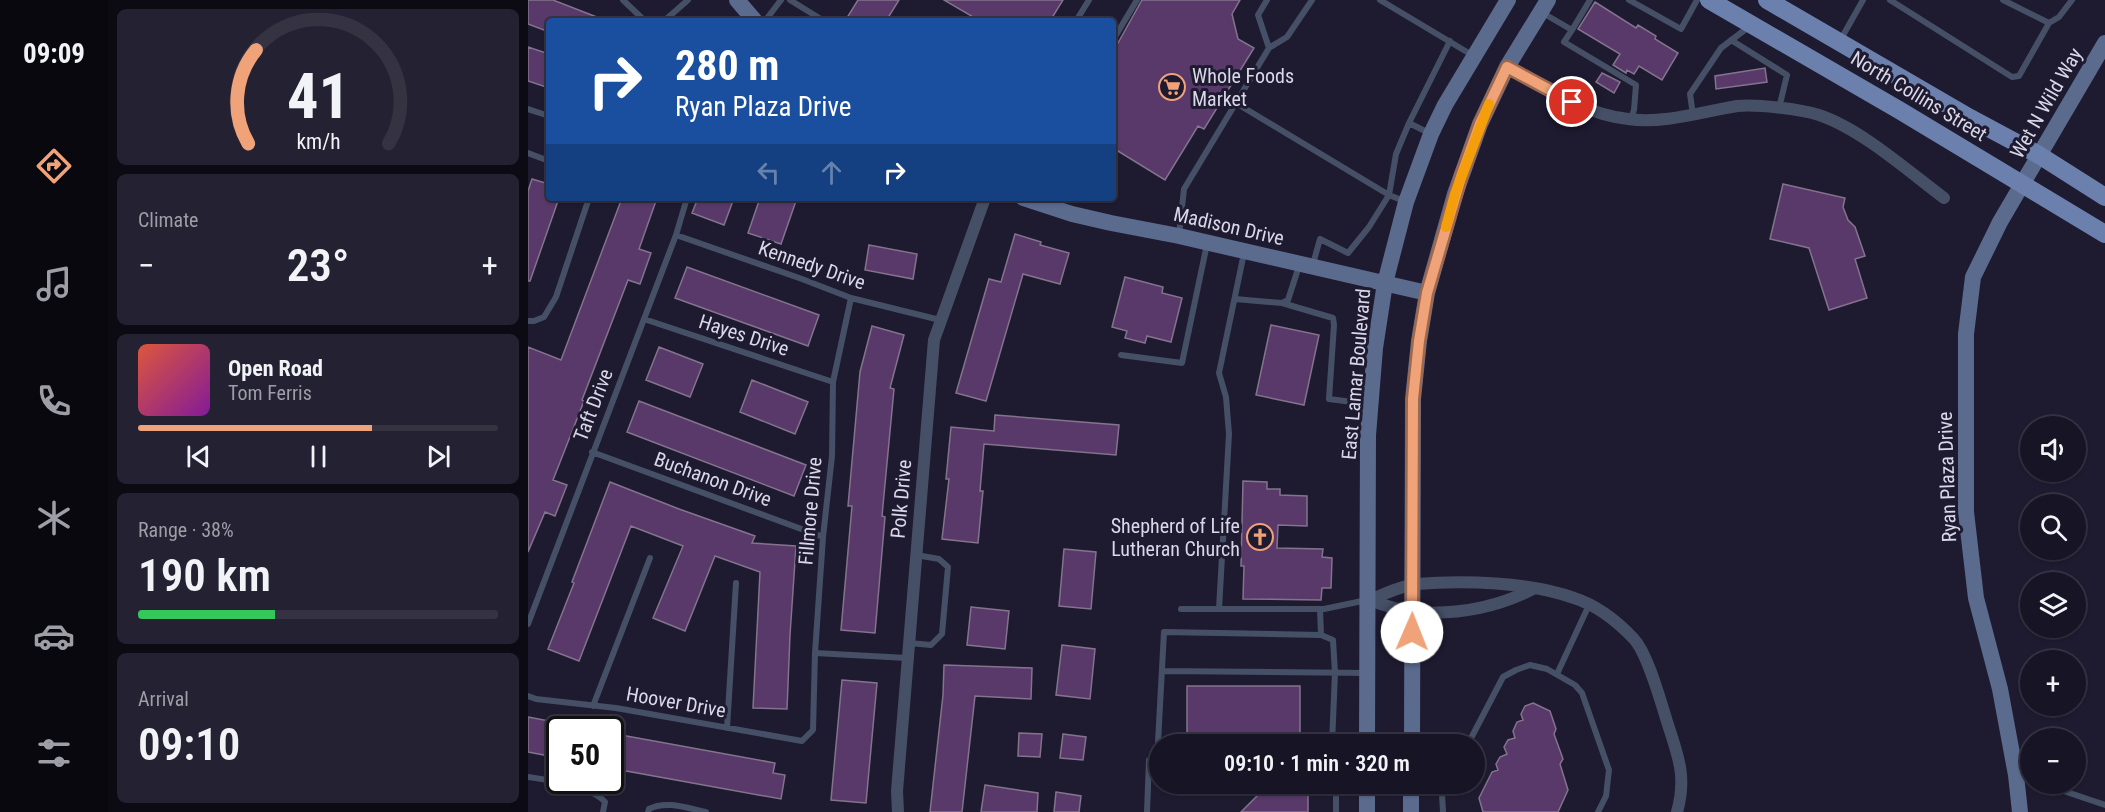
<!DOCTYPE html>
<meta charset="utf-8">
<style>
:root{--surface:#161425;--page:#232132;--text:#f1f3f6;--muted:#9e9ea7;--line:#353342;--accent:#f0a279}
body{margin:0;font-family:"Roboto Condensed",sans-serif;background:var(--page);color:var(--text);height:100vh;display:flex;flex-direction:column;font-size:22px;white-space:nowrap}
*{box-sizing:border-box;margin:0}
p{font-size:20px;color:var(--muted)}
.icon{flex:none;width:33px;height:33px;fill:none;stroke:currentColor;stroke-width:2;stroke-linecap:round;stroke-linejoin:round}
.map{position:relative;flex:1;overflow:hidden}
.drawer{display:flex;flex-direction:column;gap:9px;padding:9px;background:#0c0b14;width:420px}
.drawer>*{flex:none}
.hud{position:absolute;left:18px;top:18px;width:570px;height:183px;border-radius:6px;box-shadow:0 2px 4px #0004,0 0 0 2px var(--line);background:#1a4fa0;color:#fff;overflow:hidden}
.buttons{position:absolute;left:1492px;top:416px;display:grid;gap:12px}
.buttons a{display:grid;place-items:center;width:66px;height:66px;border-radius:50%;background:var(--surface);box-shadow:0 2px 4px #0004,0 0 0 2px var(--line);font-size:30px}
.speed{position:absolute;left:18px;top:716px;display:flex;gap:12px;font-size:30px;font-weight:700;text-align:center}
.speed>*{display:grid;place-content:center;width:78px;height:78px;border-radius:50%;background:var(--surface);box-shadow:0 2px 4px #0004,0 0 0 2px var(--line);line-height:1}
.speed .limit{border:3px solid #111;border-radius:9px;background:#fff;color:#111}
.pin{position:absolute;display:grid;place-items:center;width:51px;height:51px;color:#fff;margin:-26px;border:3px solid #fff;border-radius:50%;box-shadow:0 2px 6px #0007}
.me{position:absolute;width:66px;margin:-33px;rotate:1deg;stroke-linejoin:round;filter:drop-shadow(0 0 4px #0008)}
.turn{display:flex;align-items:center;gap:21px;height:126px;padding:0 30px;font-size:27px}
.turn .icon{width:78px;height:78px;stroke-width:2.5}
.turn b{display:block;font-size:42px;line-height:51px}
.lanes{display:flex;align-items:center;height:57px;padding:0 30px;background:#0003;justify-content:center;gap:30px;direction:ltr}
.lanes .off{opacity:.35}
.big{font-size:45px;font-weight:600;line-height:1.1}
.drawer .tile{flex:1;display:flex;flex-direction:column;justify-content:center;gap:9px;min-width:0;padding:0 21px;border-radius:9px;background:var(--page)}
.drawer .dial{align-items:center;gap:0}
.dial svg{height:156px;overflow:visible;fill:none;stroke:var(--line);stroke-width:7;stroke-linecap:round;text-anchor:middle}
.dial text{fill:var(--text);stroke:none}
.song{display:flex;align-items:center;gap:18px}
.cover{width:72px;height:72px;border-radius:9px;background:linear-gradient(135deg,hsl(10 70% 55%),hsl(290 70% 35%))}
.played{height:6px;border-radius:3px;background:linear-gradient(90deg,var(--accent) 65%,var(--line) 65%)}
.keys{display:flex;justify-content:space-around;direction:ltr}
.heat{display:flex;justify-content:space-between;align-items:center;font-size:33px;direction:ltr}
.charge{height:9px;border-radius:4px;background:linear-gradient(90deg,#34c759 38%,var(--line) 0)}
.trip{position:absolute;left:621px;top:734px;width:336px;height:60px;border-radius:30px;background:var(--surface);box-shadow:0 2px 4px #0004,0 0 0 2px var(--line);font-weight:600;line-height:60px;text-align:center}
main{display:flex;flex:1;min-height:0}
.dock{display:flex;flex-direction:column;width:108px;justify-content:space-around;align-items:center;background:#09080f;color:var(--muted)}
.dock .icon{width:42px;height:42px}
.dock .current{color:var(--accent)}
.dock b{font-size:27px;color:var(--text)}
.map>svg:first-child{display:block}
</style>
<main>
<nav class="dock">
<b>09:09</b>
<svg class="icon current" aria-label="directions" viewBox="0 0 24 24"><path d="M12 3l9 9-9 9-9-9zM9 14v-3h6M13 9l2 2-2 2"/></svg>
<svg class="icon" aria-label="music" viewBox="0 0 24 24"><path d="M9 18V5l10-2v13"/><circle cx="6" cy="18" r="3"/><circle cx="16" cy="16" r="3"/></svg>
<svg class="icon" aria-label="phone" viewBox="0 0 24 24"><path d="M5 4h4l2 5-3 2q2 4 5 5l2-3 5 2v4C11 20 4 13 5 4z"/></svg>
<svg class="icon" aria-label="climate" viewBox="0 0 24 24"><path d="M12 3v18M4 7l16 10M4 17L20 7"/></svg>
<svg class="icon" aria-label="car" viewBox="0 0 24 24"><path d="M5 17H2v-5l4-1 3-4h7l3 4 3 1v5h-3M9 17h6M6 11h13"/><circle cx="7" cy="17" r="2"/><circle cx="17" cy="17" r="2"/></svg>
<svg class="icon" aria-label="filters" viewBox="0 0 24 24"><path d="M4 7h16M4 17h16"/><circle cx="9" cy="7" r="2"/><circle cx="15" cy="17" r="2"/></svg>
</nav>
<section class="drawer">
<div class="tile dial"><svg viewBox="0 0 100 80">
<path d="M14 69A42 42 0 1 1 86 69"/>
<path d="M14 69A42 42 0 0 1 18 21" stroke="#f0a279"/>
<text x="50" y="56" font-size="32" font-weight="700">41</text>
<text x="50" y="72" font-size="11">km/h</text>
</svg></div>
<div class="tile"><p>Climate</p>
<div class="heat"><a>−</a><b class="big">23°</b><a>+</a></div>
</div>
<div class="tile">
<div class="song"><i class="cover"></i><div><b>Open Road</b><p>Tom Ferris</p></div></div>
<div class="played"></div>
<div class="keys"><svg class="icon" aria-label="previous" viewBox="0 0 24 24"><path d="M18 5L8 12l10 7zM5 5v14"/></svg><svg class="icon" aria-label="pause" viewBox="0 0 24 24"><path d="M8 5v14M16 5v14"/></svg><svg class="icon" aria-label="next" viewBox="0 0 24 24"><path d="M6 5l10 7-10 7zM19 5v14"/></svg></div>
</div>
<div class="tile"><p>Range · 38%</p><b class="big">190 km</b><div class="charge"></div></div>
<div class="tile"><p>Arrival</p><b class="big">09:10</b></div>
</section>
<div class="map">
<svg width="1577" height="812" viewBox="0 0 1577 812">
<rect width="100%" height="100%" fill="#1e1b31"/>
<path fill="#583969" stroke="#83738c" stroke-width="1.5" d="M0 0H25L79 21H21V32L0 24Z
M330 0H371L358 21H317Z
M416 0H535L522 21H452Z
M614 0H712L704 14 710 39 726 48 676 129 670 126 637 180 585 148V45L590 43Z
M1067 2 1108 28 1110 25 1128 36 1127 39 1150 53 1134 80 1111 66 1106 74 1099 70 1098 73 1085 65 1092 54 1050 29Z
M0 47 21 54V88L0 81Z
M1237 68 1239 82 1188 89 1187 76Z
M1074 73 1092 82 1086 93 1068 82Z
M4 179 21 184V198H31L2 281H0V191Z
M1255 184 1317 198 1315 207 1320 220 1327 227 1337 256 1327 259 1339 298 1301 310 1281 248 1242 239Z
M94 198H129L111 249 123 253 112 284 100 280 54 400 56 401 25 480 39 485 27 516 17 512 0 552V347L33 360Z
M170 198H206L196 225 164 213Z
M232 198H269L253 244 220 233Z
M487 234 513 242 512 245 541 253 532 284 495 274 458 401 428 393 461 279 473 282Z
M341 245 389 254 385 279 337 270Z
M159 267 291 315 280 346 147 298Z
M597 277 635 287 634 293 654 298 643 342 619 336 617 343 597 338 599 331 584 327Z
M743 325 791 335 776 405 728 395Z
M344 326 376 335 362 388 366 389 354 516 357 517 347 633 313 630 324 506H320L332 372Z
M131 347 175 364 162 397 118 380Z
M224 380 280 402 267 434 212 412Z
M111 401 278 465 266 496 99 432Z
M467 415 591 425 588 455 456 444 452 491H455L450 543 414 539 421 479H418L423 427 466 431Z
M715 481 739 482V489H752V495L779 496V526L750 525 749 548 795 549 794 557 804 558 803 588H794L793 600 715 599 716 566H713Z
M82 482 151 509 227 536 224 543 268 546 262 635 259 709 225 708 232 572 187 556 157 631 125 618 155 546 103 526 51 661 20 649 46 583 44 582Z
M536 549 568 552 563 609 531 606Z
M443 607 481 611 477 649 439 645Z
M534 645 567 649 562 699 528 695Z
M416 665 504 668 503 699 447 696 434 812H402L415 695Z
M314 680 349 683 338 803 303 800Z
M659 686H772V744H659Z
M1005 703 1022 711 1028 729 1026 734 1035 759 1032 764 1040 790 1030 812H955L951 798 964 772 970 770 968 764 972 757 979 754 976 747 980 740 987 738 985 731 989 722 995 720 993 714 997 706Z
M0 717 32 723V758L0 752Z
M82 733 247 763 245 773 257 775 253 799 82 768Z
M491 733 514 734 512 757 490 756Z
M535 734 558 737 555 760 532 758Z
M742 783H780V812H713Z
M457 785 510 793 509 812H453Z
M528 792 553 796 551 812H526Z"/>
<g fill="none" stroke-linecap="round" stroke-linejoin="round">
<path stroke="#455066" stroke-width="6" d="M95 0 117 21
M262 0 296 21
M852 0 944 55
M1101 0 1153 29 1169 0
M1362 0 1484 77 1491 76 1521 23
M1475 0 1521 23 1531 17 1544 0
M1013 12 1044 30 1036 42 1108 85 1106 110 1102 120
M136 21 160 0
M237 21 253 0
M548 21 561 0
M1044 30 1062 0
M1313 39 1335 0
M585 40 609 0
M1203 40 1259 75 1251 108
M741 48 759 37 784 0
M708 103 861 195 876 201
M0 109 21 116
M1165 115 1162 94 1193 48 1222 26
M881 123 922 41
M0 153 21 161
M148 235 274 279 323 298 412 320
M651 235 656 189 741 48 730 15 739 0
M785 264 792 239 820 253 841 227 861 195 868 154 881 123 903 134
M707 299 754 303 760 300 771 266
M754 303 805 318 806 325 801 399 840 404
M116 319 305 382
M0 321H6L16 317 28 297 61 198
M593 355 654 363 679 244
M64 452 295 537
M653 609H796L839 600
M691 609 701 434 698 397 691 373 716 253
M792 609 793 635
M0 624 148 235 159 198
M381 643 403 645 414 634 420 567 411 559 388 555
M287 653 379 658
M634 671 839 673
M1029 674 1061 605
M0 696 8 699 88 708 274 741 285 730 287 653 295 537 304 456 305 382 323 298
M65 706 122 558
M199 728 208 583
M630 742 636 632 793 635 805 640 807 673 804 743
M940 744 975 677 988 670 1002 665 1019 669 1047 685 1054 693 1081 770 1078 796 1070 812
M1491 776 1503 780
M0 777C21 780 63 786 77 802L75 812
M1512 783 1577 805
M120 812 121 809C138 800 159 808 178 812
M619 812 621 760H632
M808 812V783
M915 812 914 794 920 783"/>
<path stroke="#455066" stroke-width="12" d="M979 67C1017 88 1056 114 1100 119 1136 124 1173 112 1209 106 1228 104 1272 109 1291 115 1333 129 1380 171 1416 198
M840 600C855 595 872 586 888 584 935 580 1002 582 1046 598 1068 605 1090 622 1106 639 1119 653 1131 696 1137 715 1148 752 1160 773 1149 812
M840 600C854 604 871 611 886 612 927 615 968 608 1005 589
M370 812 369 791 406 340 457 198"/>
<path stroke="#5b6b8e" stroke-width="16" d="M209 0 227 21
M495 198 544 214 583 223 651 236 899 293
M839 744 840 435 847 348 857 283 878 202 903 134 917 105 980 0
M884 744 885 399 891 341 899 293 927 194 952 124 979 67 1020 0
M839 812V783
M883 812V783
M1492 812 1488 775 1472 689 1448 598 1438 512V334L1445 277 1472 222 1577 43"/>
<path stroke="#6b80ad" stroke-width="18" d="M1181 0 1371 110 1577 234
M1239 0 1442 118 1511 155 1577 197"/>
</g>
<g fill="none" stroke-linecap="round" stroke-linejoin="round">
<defs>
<path id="route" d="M884 632 885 399 891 341 899 293 933 177 952 124 979 67 1044 102"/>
</defs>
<use href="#route" stroke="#9c694f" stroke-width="15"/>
<use href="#route" stroke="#f0a279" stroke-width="10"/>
<path stroke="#f59e0b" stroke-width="10" d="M918 227 927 194 961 104"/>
</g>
<defs>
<symbol id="supermarket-ring" viewBox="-11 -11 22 22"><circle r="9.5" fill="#1e1b31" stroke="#f0a279" stroke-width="1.5"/><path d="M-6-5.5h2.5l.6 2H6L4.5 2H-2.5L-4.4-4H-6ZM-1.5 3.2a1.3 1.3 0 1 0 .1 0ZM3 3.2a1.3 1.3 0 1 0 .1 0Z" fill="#f0a279"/></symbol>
<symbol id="church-ring" viewBox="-11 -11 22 22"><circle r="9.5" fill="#1e1b31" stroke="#f0a279" stroke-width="1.5"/><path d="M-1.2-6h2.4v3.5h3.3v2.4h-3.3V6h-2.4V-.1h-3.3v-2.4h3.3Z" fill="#f0a279"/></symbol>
</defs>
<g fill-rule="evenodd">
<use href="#supermarket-ring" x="629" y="72" width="30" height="30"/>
<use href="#church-ring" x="717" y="522" width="30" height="30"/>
</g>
<g text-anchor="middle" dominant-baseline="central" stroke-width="6" stroke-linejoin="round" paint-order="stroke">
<g font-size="20" fill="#dad8e8" stroke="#1e1b31" text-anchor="start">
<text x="664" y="76">Whole Foods<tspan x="664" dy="23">Market</tspan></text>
<text x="712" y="526" text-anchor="end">Shepherd of Life<tspan x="712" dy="23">Lutheran Church</tspan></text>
</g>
<g font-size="20" fill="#dad8e8" stroke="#1e1b31">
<text transform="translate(1391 96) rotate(31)">North Collins Street</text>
<text transform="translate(1518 103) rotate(-60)">Wet N Wild Way</text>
<text transform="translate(701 226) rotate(13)">Madison Drive</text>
<text transform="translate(284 265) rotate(19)">Kennedy Drive</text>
<text transform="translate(216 335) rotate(18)">Hayes Drive</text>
<text transform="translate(828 374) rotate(-85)">East Lamar Boulevard</text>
<text transform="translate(65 405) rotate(-69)">Taft Drive</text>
<text transform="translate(1419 477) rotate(-92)">Ryan Plaza Drive</text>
<text transform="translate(185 479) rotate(20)">Buchanon Drive</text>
<text transform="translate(373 499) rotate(-85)">Polk Drive</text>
<text transform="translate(282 511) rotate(-85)">Fillmore Drive</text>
<text transform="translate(148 702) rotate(10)">Hoover Drive</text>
</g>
</g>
</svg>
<div class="buttons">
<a><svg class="icon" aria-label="sound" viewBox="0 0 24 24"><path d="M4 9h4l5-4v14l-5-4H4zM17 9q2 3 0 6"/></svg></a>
<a><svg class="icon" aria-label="search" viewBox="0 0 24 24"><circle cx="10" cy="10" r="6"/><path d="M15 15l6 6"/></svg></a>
<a><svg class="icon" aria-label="layers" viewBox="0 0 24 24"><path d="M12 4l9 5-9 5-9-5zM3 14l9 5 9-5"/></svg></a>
<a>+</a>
<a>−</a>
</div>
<div class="speed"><div class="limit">50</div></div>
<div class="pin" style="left:1044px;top:102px;background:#d93025"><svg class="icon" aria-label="arrive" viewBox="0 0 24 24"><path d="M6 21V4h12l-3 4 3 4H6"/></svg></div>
<svg class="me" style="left:884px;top:632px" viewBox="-20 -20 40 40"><circle r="19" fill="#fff"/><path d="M0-13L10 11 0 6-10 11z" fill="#f0a279"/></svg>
<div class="trip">09:10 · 1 min · 320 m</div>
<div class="hud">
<div class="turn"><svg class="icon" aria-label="right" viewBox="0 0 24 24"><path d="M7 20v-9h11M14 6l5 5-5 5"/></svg><div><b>280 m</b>Ryan Plaza Drive</div></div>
<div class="lanes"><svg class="icon off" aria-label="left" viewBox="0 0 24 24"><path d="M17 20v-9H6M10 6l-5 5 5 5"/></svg><svg class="icon off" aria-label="ahead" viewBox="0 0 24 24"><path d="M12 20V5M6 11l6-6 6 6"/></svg><svg class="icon" aria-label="right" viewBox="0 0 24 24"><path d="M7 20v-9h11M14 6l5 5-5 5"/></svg></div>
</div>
</div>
</main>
